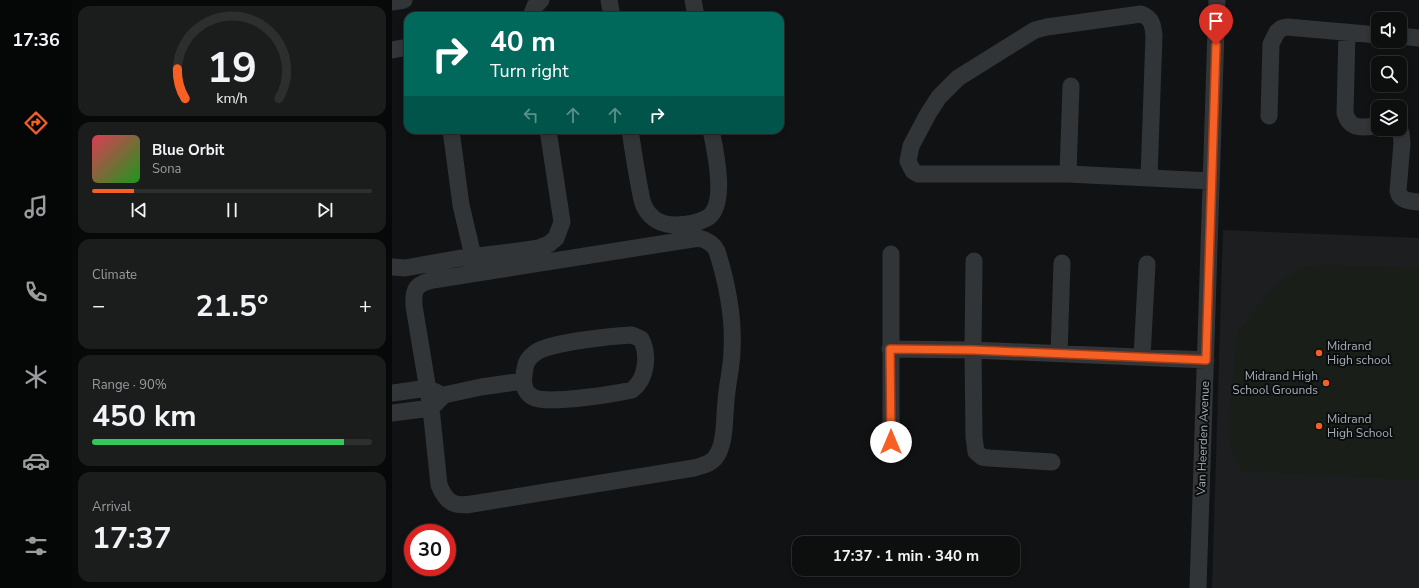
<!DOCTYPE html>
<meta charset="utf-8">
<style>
:root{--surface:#0d0e0e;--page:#1b1c1c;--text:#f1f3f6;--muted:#9a9c9e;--line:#2d2e2e;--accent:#f76025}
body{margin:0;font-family:"Nunito Sans",sans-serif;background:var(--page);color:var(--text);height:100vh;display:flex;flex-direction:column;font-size:15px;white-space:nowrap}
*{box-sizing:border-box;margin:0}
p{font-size:13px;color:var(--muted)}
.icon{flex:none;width:22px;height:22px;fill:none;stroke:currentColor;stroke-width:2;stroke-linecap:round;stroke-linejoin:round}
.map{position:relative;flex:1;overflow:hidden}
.sheet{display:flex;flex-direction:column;gap:6px;padding:6px;background:#070808;width:320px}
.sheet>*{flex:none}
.top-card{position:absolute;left:12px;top:12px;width:380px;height:122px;border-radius:12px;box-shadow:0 2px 6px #0003,0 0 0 1px var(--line);background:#00695c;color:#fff;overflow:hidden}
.buttons{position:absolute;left:979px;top:12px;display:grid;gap:8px}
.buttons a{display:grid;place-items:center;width:36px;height:36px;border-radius:8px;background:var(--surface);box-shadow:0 2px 6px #0003,0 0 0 1px var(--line);font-size:20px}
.speed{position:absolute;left:12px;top:524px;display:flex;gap:8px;font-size:20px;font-weight:700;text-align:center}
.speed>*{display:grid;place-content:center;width:52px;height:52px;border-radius:50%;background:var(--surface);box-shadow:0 2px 6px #0003,0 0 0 1px var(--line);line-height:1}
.speed .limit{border:6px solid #d22;background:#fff;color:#111}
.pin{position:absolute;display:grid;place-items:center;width:34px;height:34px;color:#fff;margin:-41px -17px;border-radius:50% 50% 50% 0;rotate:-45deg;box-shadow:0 0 4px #0007}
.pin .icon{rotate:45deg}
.me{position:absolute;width:44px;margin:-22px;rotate:0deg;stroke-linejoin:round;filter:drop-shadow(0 0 3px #0008)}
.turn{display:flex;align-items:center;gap:14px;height:84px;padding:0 20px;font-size:18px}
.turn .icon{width:52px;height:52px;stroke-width:2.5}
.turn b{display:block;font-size:28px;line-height:34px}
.lanes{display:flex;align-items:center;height:38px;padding:0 20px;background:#0003;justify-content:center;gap:20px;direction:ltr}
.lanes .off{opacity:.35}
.big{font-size:30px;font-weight:700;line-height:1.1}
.sheet .widget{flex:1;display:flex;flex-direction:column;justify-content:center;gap:6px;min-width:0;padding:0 14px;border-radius:12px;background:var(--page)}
.sheet .dial{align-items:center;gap:0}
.dial svg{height:104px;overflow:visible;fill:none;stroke:var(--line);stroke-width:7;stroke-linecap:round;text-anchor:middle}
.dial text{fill:var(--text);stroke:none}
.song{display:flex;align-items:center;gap:12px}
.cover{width:48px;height:48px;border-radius:6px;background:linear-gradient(135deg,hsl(350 70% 55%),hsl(120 70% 35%))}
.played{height:4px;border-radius:2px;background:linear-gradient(90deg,var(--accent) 15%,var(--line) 15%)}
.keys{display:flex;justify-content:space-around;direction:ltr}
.heat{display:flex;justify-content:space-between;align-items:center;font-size:22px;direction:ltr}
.charge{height:6px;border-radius:3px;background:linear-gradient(90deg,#34c759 90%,var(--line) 0)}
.trip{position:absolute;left:400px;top:536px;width:228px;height:40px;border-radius:12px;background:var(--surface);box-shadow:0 2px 6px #0003,0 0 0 1px var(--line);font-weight:700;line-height:40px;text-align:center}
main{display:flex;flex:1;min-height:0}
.tabs{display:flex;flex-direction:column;width:72px;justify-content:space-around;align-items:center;background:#050606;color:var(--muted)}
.tabs .icon{width:28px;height:28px}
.tabs .on{color:var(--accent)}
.tabs b{font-size:18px;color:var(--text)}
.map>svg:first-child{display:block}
</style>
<main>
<nav class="tabs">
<b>17:36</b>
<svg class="icon on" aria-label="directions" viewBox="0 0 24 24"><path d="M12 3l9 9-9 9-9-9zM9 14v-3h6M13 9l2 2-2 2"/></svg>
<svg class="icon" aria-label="music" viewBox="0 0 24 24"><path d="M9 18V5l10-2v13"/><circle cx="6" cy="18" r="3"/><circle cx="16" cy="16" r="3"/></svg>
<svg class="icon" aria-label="phone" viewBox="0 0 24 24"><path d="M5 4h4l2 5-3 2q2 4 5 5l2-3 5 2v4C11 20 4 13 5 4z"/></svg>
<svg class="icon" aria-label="climate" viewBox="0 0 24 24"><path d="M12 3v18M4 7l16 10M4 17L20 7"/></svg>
<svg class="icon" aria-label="car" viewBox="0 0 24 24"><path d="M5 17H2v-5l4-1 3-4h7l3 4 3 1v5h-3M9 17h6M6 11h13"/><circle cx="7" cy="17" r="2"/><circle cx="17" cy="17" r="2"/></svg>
<svg class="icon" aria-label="filters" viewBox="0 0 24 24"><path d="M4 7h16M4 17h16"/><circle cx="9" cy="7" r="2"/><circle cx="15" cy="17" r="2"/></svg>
</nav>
<section class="sheet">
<div class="widget dial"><svg viewBox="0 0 100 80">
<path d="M14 69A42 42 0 1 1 86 69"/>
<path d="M14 69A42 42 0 0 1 8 46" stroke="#f76025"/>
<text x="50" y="56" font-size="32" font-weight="700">19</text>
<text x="50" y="72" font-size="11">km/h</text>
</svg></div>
<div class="widget">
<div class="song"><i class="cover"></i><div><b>Blue Orbit</b><p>Sona</p></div></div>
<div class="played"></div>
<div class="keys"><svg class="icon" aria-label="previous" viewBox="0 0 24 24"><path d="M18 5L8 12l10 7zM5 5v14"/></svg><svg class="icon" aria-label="pause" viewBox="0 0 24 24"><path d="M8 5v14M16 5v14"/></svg><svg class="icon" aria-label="next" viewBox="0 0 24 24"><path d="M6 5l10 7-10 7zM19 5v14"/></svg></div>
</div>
<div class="widget"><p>Climate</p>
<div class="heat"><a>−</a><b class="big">21.5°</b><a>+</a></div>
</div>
<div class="widget"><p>Range · 90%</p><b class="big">450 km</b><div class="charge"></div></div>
<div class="widget"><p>Arrival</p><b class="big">17:37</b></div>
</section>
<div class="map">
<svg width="1027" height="588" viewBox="0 0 1027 588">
<rect width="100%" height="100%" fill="#111213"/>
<path fill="#1d1e20" d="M831 230 1027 238V588H820Z"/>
<path fill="#191e18" d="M929 265 1027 268V480L850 471 841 455 835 434 846 332 860 314 883 287 907 268Z"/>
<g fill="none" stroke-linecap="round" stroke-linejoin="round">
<path stroke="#323538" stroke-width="17" d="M217 0 220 16
M301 0 304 16
M0 2 12 0
M139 16 143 6 149 0
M955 32 953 113C958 131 971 127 986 126
M1008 36 1027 38
M0 50 16 47
M877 116 879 44 885 32 890 28 895 27 986 35
M1006 129 1009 133 1010 143 1006 191C1008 201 1018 201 1027 202
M59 130 69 205 81 256
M238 130C241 150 244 170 248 190 249 196 250 203 253 208 259 219 270 225 283 225 293 225 306 223 315 218 336 206 323 149 319 130
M676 174 679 86
M757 177 762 36C761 25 760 18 749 14L655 27 643 30 566 78 547 97 536 114 519 146 516 161 521 171 526 174H676L819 181
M307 238C315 240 321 243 325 251 335 283 342 316 340 350 340 367 335 384 334 401 332 417 334 445 323 458 318 464 310 466 302 468L80 504C61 507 54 502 47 485L39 408 22 306C21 288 24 284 41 280Z
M582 261 581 350 582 437 584 452 590 457 597 458 660 462
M0 267 13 268 69 258 134 250 147 248 157 244 164 238 170 222 156 130
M240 335 249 339C257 354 255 379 240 390 222 394 159 404 143 398 134 395 130 385 132 376 133 363 135 358 146 351 163 342 219 336 240 335Z
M498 349 581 350 814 360
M667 354 670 263
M750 357 755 264
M0 393 36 388 46 393
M0 413 39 408 52 395 89 387 131 381
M499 442V254
M806 588 825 0"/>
</g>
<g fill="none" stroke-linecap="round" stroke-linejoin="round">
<defs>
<path id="route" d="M499 442 498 349 581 350 814 360 824 45"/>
</defs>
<use href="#route" stroke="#a13e18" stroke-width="10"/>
<use href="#route" stroke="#f76025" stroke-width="7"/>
</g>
<g fill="#f76025" stroke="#0c0d0e" stroke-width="1.5">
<circle cx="927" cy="353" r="4"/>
<circle cx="934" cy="383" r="4"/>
<circle cx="927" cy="426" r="4"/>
</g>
<g text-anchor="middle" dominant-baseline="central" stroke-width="4" stroke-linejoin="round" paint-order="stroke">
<g font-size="12" fill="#a2afb4" stroke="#0c0d0e" text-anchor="start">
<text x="935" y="346">Midrand<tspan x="935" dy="14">High school</tspan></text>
<text x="926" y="376" text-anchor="end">Midrand High<tspan x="926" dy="14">School Grounds</tspan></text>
<text x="935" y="419">Midrand<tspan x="935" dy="14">High School</tspan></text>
</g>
<g font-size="12" fill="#a2afb4" stroke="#0c0d0e">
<text transform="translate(811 438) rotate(-88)">Van Heerden Avenue</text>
</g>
</g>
</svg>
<div class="buttons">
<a><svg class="icon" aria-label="sound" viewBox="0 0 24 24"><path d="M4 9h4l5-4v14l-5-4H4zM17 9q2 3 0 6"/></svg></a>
<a><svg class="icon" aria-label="search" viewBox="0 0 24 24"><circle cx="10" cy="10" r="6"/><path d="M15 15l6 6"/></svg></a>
<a><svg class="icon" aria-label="layers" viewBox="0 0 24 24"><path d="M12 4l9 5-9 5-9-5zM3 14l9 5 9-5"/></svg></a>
</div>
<div class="speed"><div class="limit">30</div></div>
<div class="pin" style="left:824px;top:45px;background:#d93025"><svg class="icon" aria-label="arrive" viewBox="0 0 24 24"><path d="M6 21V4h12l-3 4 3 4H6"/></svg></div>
<svg class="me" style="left:499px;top:442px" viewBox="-20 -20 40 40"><circle r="19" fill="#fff"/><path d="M0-13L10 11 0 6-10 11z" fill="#f76025"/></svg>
<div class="trip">17:37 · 1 min · 340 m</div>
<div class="top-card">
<div class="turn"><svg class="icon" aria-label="right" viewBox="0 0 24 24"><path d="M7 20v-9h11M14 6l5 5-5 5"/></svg><div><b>40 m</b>Turn right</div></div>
<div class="lanes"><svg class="icon off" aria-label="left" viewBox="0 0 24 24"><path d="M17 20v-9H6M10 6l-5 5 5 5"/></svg><svg class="icon off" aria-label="ahead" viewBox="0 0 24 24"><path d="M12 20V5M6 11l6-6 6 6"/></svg><svg class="icon off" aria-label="ahead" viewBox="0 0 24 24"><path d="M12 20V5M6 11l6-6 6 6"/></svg><svg class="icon" aria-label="right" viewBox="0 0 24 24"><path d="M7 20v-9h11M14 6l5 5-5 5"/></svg></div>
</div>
</div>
</main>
